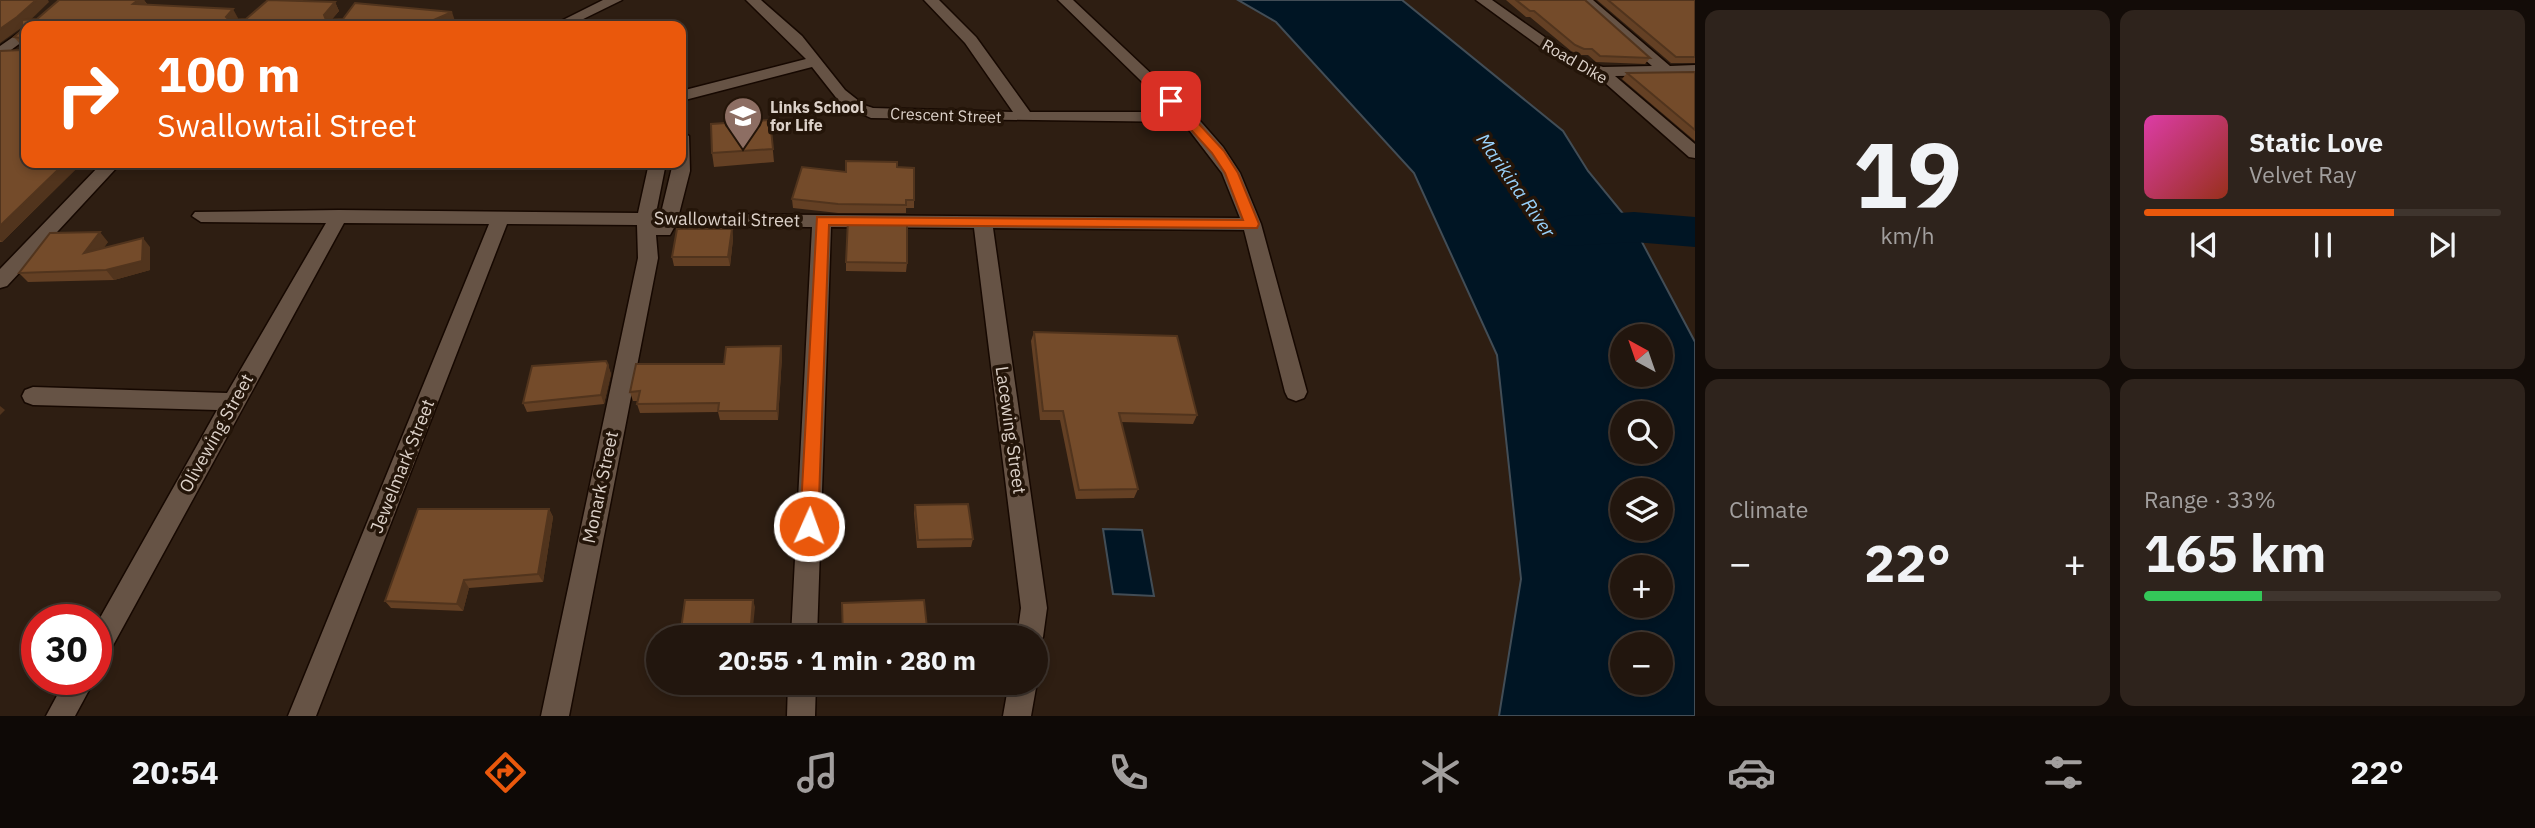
<!DOCTYPE html>
<meta charset="utf-8">
<style>
:root{--surface:#22160e;--page:#2e231c;--text:#f1f3f6;--muted:#a29f9e;--line:#3f352e;--accent:#ea580c}
body{margin:0;font-family:"IBM Plex Sans",sans-serif;background:var(--page);color:var(--text);height:100vh;display:flex;flex-direction:column;font-size:26px;white-space:nowrap}
*{box-sizing:border-box;margin:0}
p{font-size:23px;color:var(--muted)}
.icon{flex:none;width:38px;height:38px;fill:none;stroke:currentColor;stroke-width:2;stroke-linecap:round;stroke-linejoin:round}
.map{position:relative;flex:1;overflow:hidden}
.side{display:flex;flex-direction:column;gap:10px;padding:10px;background:#130c08;width:840px}
.side>*{flex:none}
.guide{position:absolute;left:21px;top:21px;width:665px;height:147px;border-radius:14px;box-shadow:0 4px 10px #0003,0 0 0 2px var(--line);background:#ea580c;color:#fff;overflow:hidden}
.needle{width:46px;rotate:320deg}
.buttons{position:absolute;left:1610px;top:324px;display:grid;gap:14px}
.buttons a{display:grid;place-items:center;width:63px;height:63px;border-radius:50%;background:var(--surface);box-shadow:0 4px 10px #0003,0 0 0 2px var(--line);font-size:35px}
.speed{position:absolute;left:21px;top:604px;display:flex;gap:14px;font-size:35px;font-weight:700;text-align:center}
.speed>*{display:grid;place-content:center;width:91px;height:91px;border-radius:50%;background:var(--surface);box-shadow:0 4px 10px #0003,0 0 0 2px var(--line);line-height:1}
.speed .limit{border:10px solid #d22;background:#fff;color:#111}
.pin{position:absolute;display:grid;place-items:center;width:60px;height:60px;color:#fff;margin:-30px;border-radius:14px;box-shadow:0 4px 10px #0006}
.me{position:absolute;width:77px;margin:-38px;rotate:2deg;stroke-linejoin:round;filter:drop-shadow(0 0 5px #0008)}
.turn{display:flex;align-items:center;gap:24px;height:147px;padding:0 21px;font-size:32px}
.turn .icon{width:91px;height:91px;stroke-width:2.5}
.turn b{display:block;font-size:49px;line-height:60px}
.big{font-size:52px;font-weight:700;line-height:1.1}
.side .card{flex:1;display:flex;flex-direction:column;justify-content:center;gap:10px;min-width:0;padding:0 24px;border-radius:14px;background:var(--page)}
.side .dial{align-items:center;gap:0}
.dial b{font-size:91px;line-height:1}
.song{display:flex;align-items:center;gap:21px}
.cover{width:84px;height:84px;border-radius:10px;background:linear-gradient(135deg,hsl(320 70% 55%),hsl(10 70% 35%))}
.played{height:7px;border-radius:4px;background:linear-gradient(90deg,var(--accent) 70%,var(--line) 70%)}
.keys{display:flex;justify-content:space-around;direction:ltr}
.heat{display:flex;justify-content:space-between;align-items:center;font-size:38px;direction:ltr}
.charge{height:10px;border-radius:5px;background:linear-gradient(90deg,#34c759 33%,var(--line) 0)}
.side .tiles{flex:1;display:grid;gap:10px;grid-template-columns:repeat(2,1fr)}
.trip{position:absolute;left:646px;top:625px;width:402px;height:70px;border-radius:35px;background:var(--surface);box-shadow:0 4px 10px #0003,0 0 0 2px var(--line);font-weight:700;line-height:70px;text-align:center}
.tab-bar{display:flex;height:112px;justify-content:space-around;align-items:center;background:#0e0906;color:var(--muted)}
.tab-bar .icon{width:49px;height:49px}
.tab-bar .current{color:var(--accent)}
.tab-bar b{font-size:32px;color:var(--text)}
main{display:flex;flex:1;min-height:0}
.map>svg:first-child{display:block}
</style>
<main>
<div class="map">
<svg width="1695" height="716" viewBox="0 0 1695 716">
<rect width="100%" height="100%" fill="#2e1e12"/>
<path fill="#001524" stroke="#424d56" stroke-width="2" fill-rule="evenodd" d="M1238 0H1402L1563 131 1588 171 1634 227 1695 342V716H1499L1521 579 1497 355 1414 173 1276 22ZM1622 336H1661V374H1622ZM1622 413H1661V452H1622ZM1622 490H1661V528H1622ZM1622 567H1661V606H1622ZM1622 644H1661V682H1622Z
M1103 529 1142 530 1154 596 1113 594Z"/>
<g fill="none" stroke-linecap="round" stroke-linejoin="round">
<path fill="#001524" fill-rule="evenodd" d="M1634 212 1695 217V247L1634 242 1567 246 1552 241 1545 231 1552 221 1567 216Z"/>
<defs>
<path id="minor" d="M746 0H761L802 36 845 90 864 105 873 108 1013 112 965 43 924 0H939L976 37 1030 112H1173L1058 0H1073L1194 114 1223 147 1240 173 1261 224 1307 392 1304 398 1296 401 1288 398 1285 392 1244 230 993 228 1047 608 1043 637 1036 647V637H1017L1021 608 974 228 831 227 817 637H791L812 227 675 226 670 235H656L658 258 569 716H541L638 258 637 225 507 224 316 716H288L489 224 344 223 105 660 96 664V625L217 410 33 405 25 402 22 396 25 390 33 387 227 393 326 223 201 222 192 216 195 212 339 210 638 213 649 163H666L656 213H661L673 163H681V131L689 136 690 171 679 214 1240 218 1222 173 1183 122 871 118 842 105 812 67 681 101V91L806 59Z
M1476 0H1492L1556 45 1584 61 1603 67 1652 66 1577 0H1593L1670 66 1695 65V75L1615 76 1695 144V158L1689 157 1596 75 1574 67 1546 51Z
M26 28V39L0 58V46Z
M102 163H121L7 286 0 288V269Z
M66 679H95L75 716H46Z
M1036 681 1037 682 1031 716H1003L1009 682Z
M788 682H816L815 716H787Z"/>
<path id="tertiary" d="M603 0H622L569 26H551Z"/>
</defs>
<use href="#minor" stroke="#160801" stroke-width="3"/>
<use href="#tertiary" stroke="#160801" stroke-width="3"/>
<use href="#minor" fill="#665345" fill-rule="evenodd"/>
<use href="#tertiary" fill="#665345" fill-rule="evenodd"/>
</g>
<path fill="#644024" d="M59 0H144L147 4 238 18 237 19H246L335 2 339 11 332 19 455 21 444 26H26V163H82L2 242H0V51L21 50V45L14 37 22 30V28L49 2 31 19H37Z
M1506 0H1585L1650 58 1645 64 1596 62 1588 55H1580L1571 51 1530 17H1526Z
M1597 0H1695V63H1671Z
M1695 72V141L1622 79 1627 73Z
M770 120 774 162 714 167 712 153Z
M897 167 914 200V208H906V213H838L793 208 792 199 846 172Z
M732 229 733 239 730 266H674L672 257Z
M108 242 103 248 150 247V270L114 280 28 282 19 273Z
M846 262 907 263 906 272 846 271Z
M1034 332 1197 415 1193 424 1121 422 1138 489 1134 498 1076 499 1060 420H1040L1031 341Z
M781 346 782 356 778 420H720L718 412 640 413 637 404 638 401H633L630 392Z
M608 365 611 374 604 404 527 412 523 403Z
M915 505 973 539 971 547 917 548 914 513Z
M549 509 553 517 543 582 469 588 463 611 391 608 385 601Z"/>
<path fill="#51341d" d="M36 0H48L49 2 24 26 0 43V29Z
M138 0H144L147 5 133 4Z
M335 2 339 11 328 24 324 15Z
M233 9 238 18 231 26 226 17Z
M452 12 455 21 444 26H420Z
M65 163H82L2 242 0 240V226Z
M732 229 733 239 730 266 728 257Z
M100 232 108 242 93 263 84 253Z
M143 238 150 247V270L114 280 106 270Z
M781 346 782 356 778 420 777 411Z
M608 365 611 374 604 404 601 395Z
M0 406 5 410 0 415Z
M549 509 553 517 543 582 538 574Z
M464 580 469 588 463 611 457 604Z
M753 600 755 607 752 637H750Z"/>
<path fill="#744b2a" stroke="#51341d" stroke-width="2" d="M0 0H36L17 17 0 29Z
M59 0H138L133 4 233 9 226 17 229 20 246 19 268 0 335 2 324 15 326 20 343 19 355 3 452 12 420 26H26V163H65L0 226V51L21 50V38L14 37 22 30V20L37 19Z
M1516 0H1585L1650 58 1600 56 1592 49H1584L1575 45 1534 11H1530Z
M1608 0H1695V57H1676Z
M1695 72V130L1627 73Z
M770 120 773 149 712 153 711 124Z
M846 161 897 162V167L914 168V200H906V205L838 204 792 199 802 167 846 172Z
M848 220 907 221V263L846 262Z
M677 229H732L728 257H672Z
M100 232 84 253 143 238 142 261 106 270 19 273 50 233Z
M1034 332 1177 336 1197 415 1119 413 1138 489 1079 490 1063 411H1043Z
M781 346 777 411H718L719 403 637 404 640 391 630 392 636 364H724L726 347Z
M606 361 608 365 601 395 523 403 532 366Z
M968 504 973 539 918 540 915 505Z
M418 509H549L538 574 464 580 457 604 385 601Z
M685 600H753L750 637H680Z
M924 600 928 637H843L842 603Z"/>
<path fill="#ea580c" stroke="#983908" stroke-width="2" d="M1171 97 1175 98 1224 151 1238 173 1259 224 1257 228 829 225 818 526 816 532 809 534 803 532 800 526 817 217 1243 220 1225 173 1212 153 1167 103V98Z"/>
<defs>
<symbol id="school-pin" viewBox="-11 -11 22 30"><path d="M0 17L-7.5 6A9.5 9.5 0 1 1 7.5 6Z" fill="#8d6e63" stroke="#241509"/><path d="M0-5L7-2L0 1L-7-2ZM-4 1L0 2.5L4 1V4Q0 6-4 4Z" fill="#fff"/></symbol>
</defs>
<g fill-rule="evenodd">
<use href="#school-pin" x="721" y="94" width="44" height="60"/>
</g>
<g text-anchor="middle" dominant-baseline="central" stroke-width="7" stroke-linejoin="round" paint-order="stroke">
<g font-size="16" fill="#dcd1c9" stroke="#241509">
<text transform="translate(1575 61) rotate(30)">Road Dike</text>
<text transform="translate(946 115) rotate(2)">Crescent Street</text>
</g>
<g font-size="16" font-weight="bold" fill="#dcd1c9" stroke="#241509" text-anchor="start">
<text x="770" y="107">Links School<tspan x="770" dy="18">for Life</tspan></text>
</g>
<g font-size="18" fill="#dcd1c9" stroke="#241509">
<text transform="translate(727 219) rotate(1)">Swallowtail Street</text>
<text transform="translate(1011 430) rotate(82)">Lacewing Street</text>
<text transform="translate(216 433) rotate(-61)">Olivewing Street</text>
<text transform="translate(402 466) rotate(-68)">Jewelmark Street</text>
<text transform="translate(600 487) rotate(-78)">Monark Street</text>
</g>
<g font-size="19" font-style="italic" fill="#98d1fa" stroke="#241509">
<text transform="translate(1516 185) rotate(55)">Marikina River</text>
</g>
</g>
</svg>
<div class="buttons">
<a><svg class="needle" viewBox="-14 -14 28 28"><path d="M0-13l5 13h-10z" fill="#e53935"/><path d="M0 13l5-13h-10z" fill="#a29f9e"/></svg></a>
<a><svg class="icon" aria-label="search" viewBox="0 0 24 24"><circle cx="10" cy="10" r="6"/><path d="M15 15l6 6"/></svg></a>
<a><svg class="icon" aria-label="layers" viewBox="0 0 24 24"><path d="M12 4l9 5-9 5-9-5zM3 14l9 5 9-5"/></svg></a>
<a>+</a>
<a>−</a>
</div>
<div class="speed"><div class="limit">30</div></div>
<div class="pin" style="left:1171px;top:101px;background:#d93025"><svg class="icon" aria-label="arrive" viewBox="0 0 24 24"><path d="M6 21V4h12l-3 4 3 4H6"/></svg></div>
<svg class="me" style="left:809px;top:526px" viewBox="-20 -20 40 40"><circle r="17" fill="#ea580c" stroke="#fff" stroke-width="3"/><path d="M0-11L8 9 0 5-8 9z" fill="#fff"/></svg>
<div class="trip">20:55 · 1 min · 280 m</div>
<div class="guide">
<div class="turn"><svg class="icon" aria-label="right" viewBox="0 0 24 24"><path d="M7 20v-9h11M14 6l5 5-5 5"/></svg><div><b>100 m</b>Swallowtail Street</div></div>
</div>
</div>
<section class="side">
<div class="tiles">
<div class="card dial"><b>19</b><p>km/h</p></div>
<div class="card">
<div class="song"><i class="cover"></i><div><b>Static Love</b><p>Velvet Ray</p></div></div>
<div class="played"></div>
<div class="keys"><svg class="icon" aria-label="previous" viewBox="0 0 24 24"><path d="M18 5L8 12l10 7zM5 5v14"/></svg><svg class="icon" aria-label="pause" viewBox="0 0 24 24"><path d="M8 5v14M16 5v14"/></svg><svg class="icon" aria-label="next" viewBox="0 0 24 24"><path d="M6 5l10 7-10 7zM19 5v14"/></svg></div>
</div>
<div class="card"><p>Climate</p>
<div class="heat"><a>−</a><b class="big">22°</b><a>+</a></div>
</div>
<div class="card"><p>Range · 33%</p><b class="big">165 km</b><div class="charge"></div></div>
</div>
</section>
</main>
<nav class="tab-bar">
<b>20:54</b>
<svg class="icon current" aria-label="directions" viewBox="0 0 24 24"><path d="M12 3l9 9-9 9-9-9zM9 14v-3h6M13 9l2 2-2 2"/></svg>
<svg class="icon" aria-label="music" viewBox="0 0 24 24"><path d="M9 18V5l10-2v13"/><circle cx="6" cy="18" r="3"/><circle cx="16" cy="16" r="3"/></svg>
<svg class="icon" aria-label="phone" viewBox="0 0 24 24"><path d="M5 4h4l2 5-3 2q2 4 5 5l2-3 5 2v4C11 20 4 13 5 4z"/></svg>
<svg class="icon" aria-label="climate" viewBox="0 0 24 24"><path d="M12 3v18M4 7l16 10M4 17L20 7"/></svg>
<svg class="icon" aria-label="car" viewBox="0 0 24 24"><path d="M5 17H2v-5l4-1 3-4h7l3 4 3 1v5h-3M9 17h6M6 11h13"/><circle cx="7" cy="17" r="2"/><circle cx="17" cy="17" r="2"/></svg>
<svg class="icon" aria-label="filters" viewBox="0 0 24 24"><path d="M4 7h16M4 17h16"/><circle cx="9" cy="7" r="2"/><circle cx="15" cy="17" r="2"/></svg>
<b>22°</b>
</nav>
